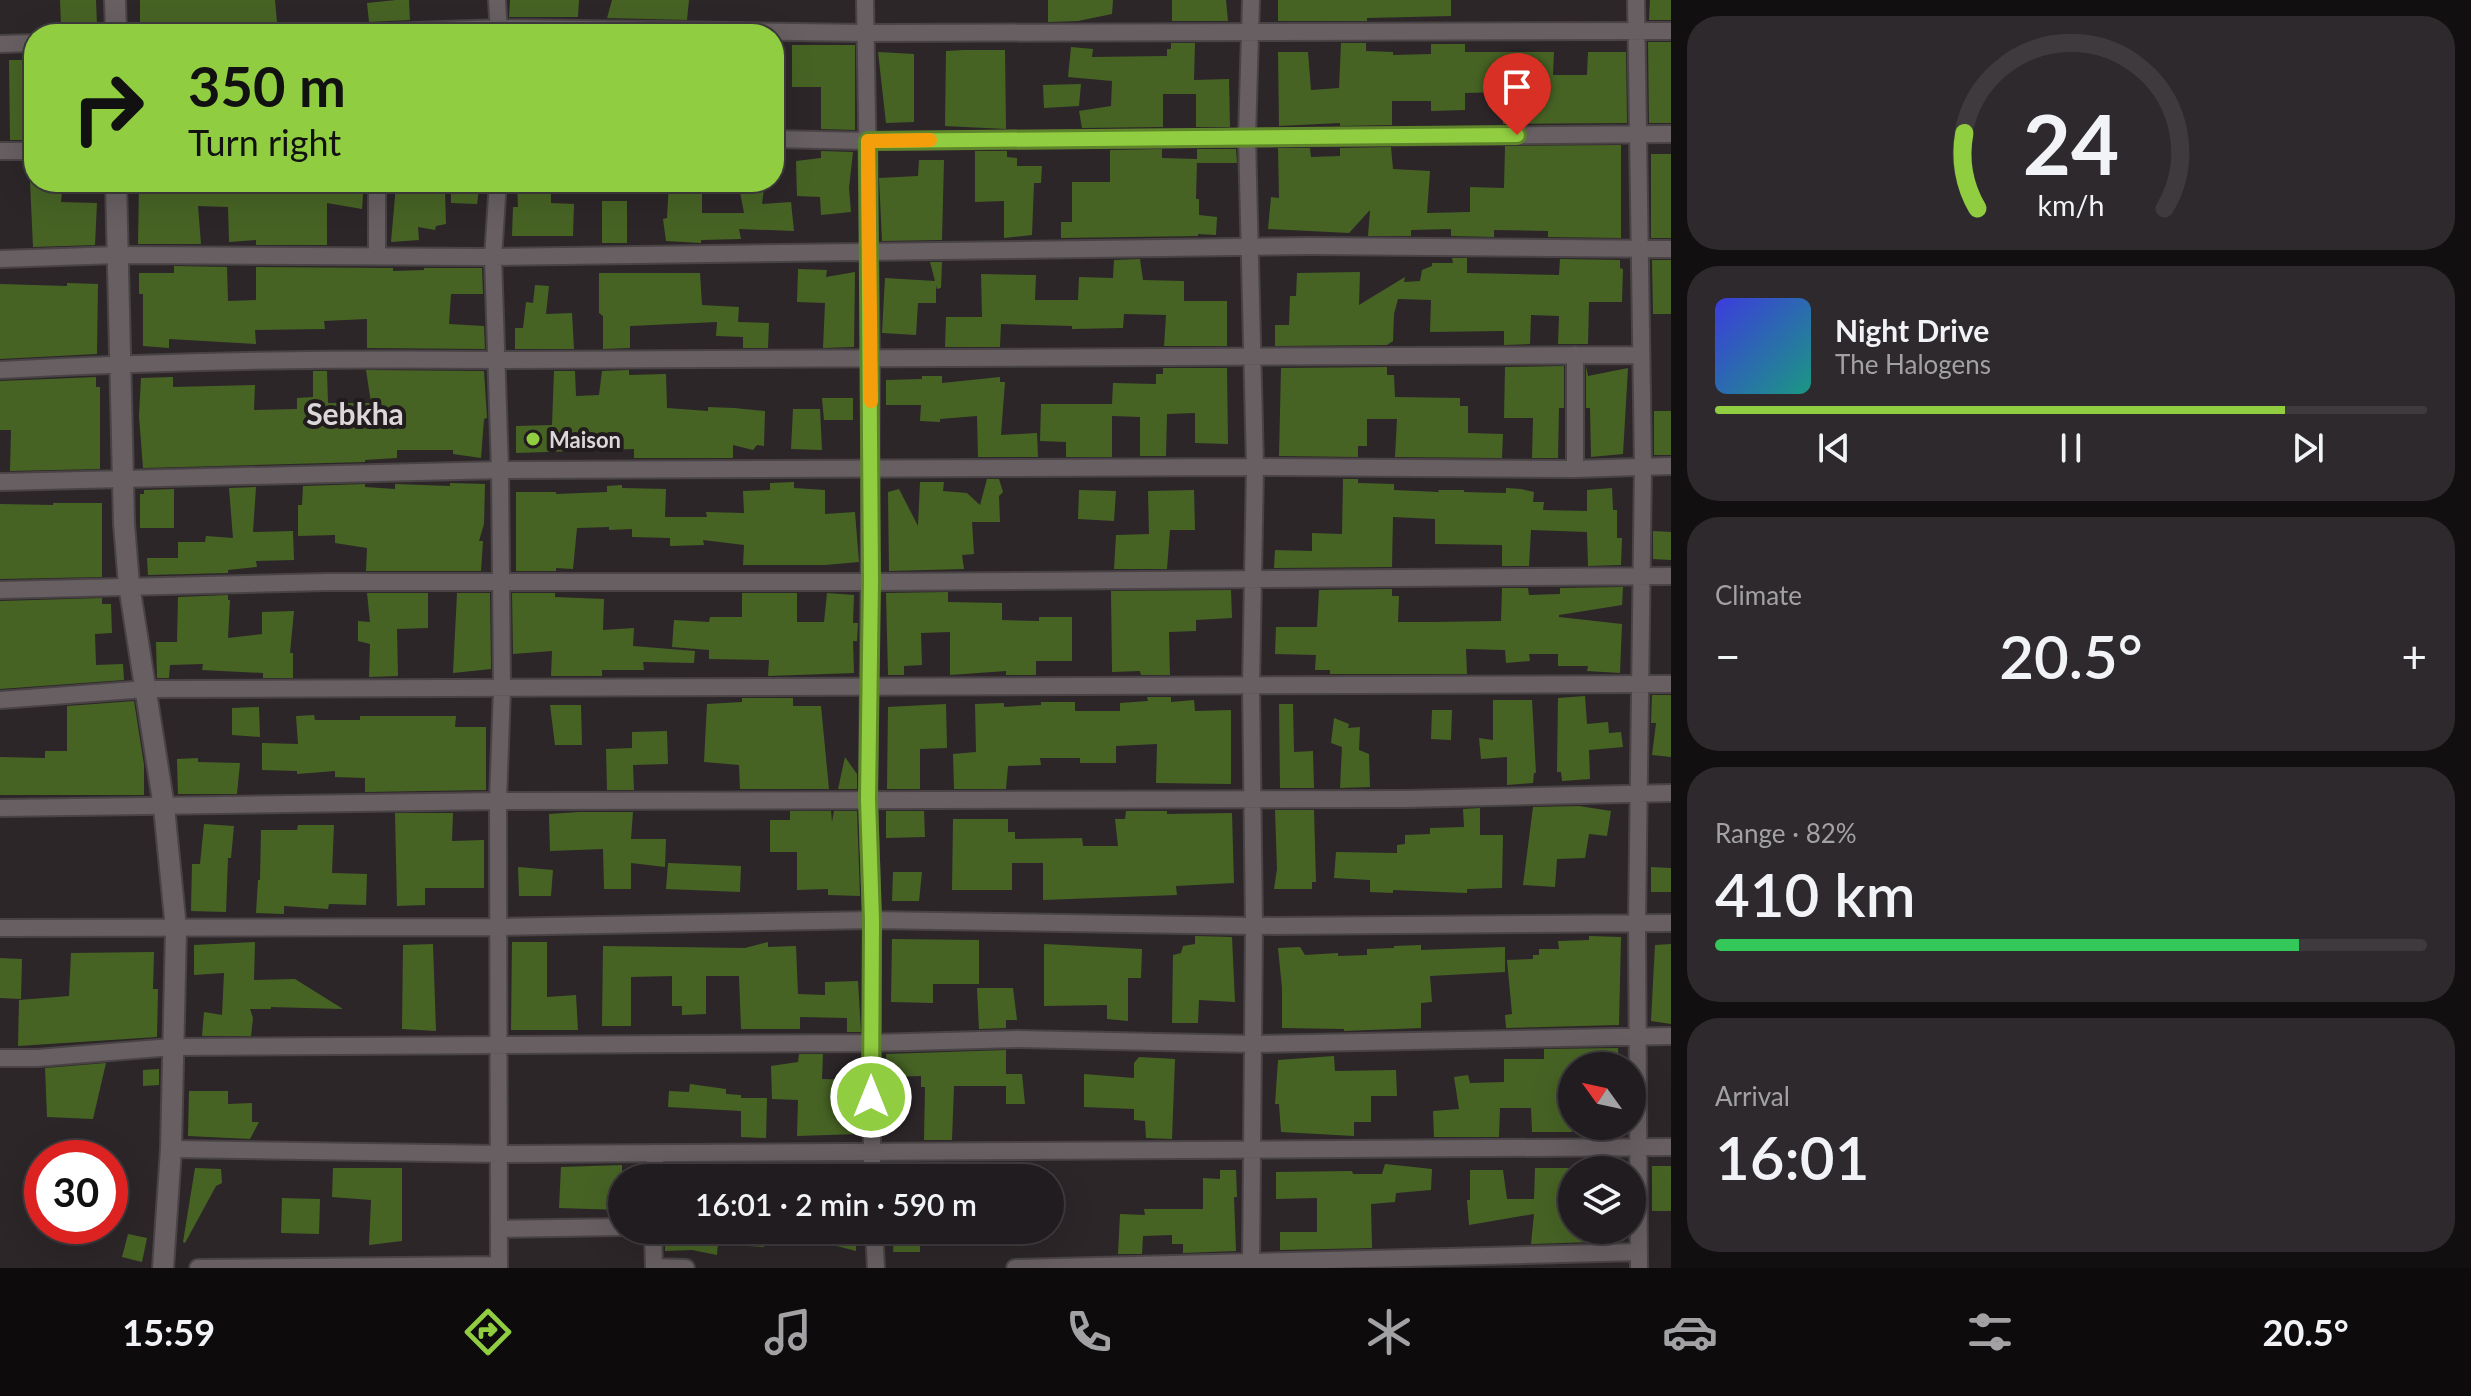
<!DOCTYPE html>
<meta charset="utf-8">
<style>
:root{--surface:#211c1f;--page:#2d292c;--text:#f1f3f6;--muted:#a2a1a4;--line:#3e3a3d;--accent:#91cd40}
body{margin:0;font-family:Lato,sans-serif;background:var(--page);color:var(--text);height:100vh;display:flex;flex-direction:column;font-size:30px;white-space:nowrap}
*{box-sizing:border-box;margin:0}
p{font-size:26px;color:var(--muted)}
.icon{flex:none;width:44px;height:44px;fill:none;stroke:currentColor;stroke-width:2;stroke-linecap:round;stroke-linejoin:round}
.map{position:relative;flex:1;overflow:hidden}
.side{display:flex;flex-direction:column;gap:16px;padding:16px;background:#120f11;width:800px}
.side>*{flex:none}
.banner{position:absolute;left:24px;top:24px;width:760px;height:168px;border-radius:32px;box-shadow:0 8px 32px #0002,0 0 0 2px var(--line);background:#91cd40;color:#111;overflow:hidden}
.needle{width:52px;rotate:303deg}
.controls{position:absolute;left:1558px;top:1052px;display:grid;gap:16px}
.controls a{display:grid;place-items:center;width:88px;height:88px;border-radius:50%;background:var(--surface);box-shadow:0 8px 32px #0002,0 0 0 2px var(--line);font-size:40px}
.speed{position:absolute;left:24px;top:1140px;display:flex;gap:16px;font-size:40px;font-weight:700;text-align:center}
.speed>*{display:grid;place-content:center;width:104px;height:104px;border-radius:50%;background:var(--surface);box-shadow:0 8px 32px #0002,0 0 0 2px var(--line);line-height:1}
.speed .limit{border:12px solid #d22;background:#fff;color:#111}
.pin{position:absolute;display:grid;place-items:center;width:68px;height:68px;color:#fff;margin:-82px -34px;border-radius:50% 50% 50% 0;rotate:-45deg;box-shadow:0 0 8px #0007}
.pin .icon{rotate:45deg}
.me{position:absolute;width:88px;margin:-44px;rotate:0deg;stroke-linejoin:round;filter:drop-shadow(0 0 6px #0008)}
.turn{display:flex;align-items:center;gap:28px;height:168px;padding:0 32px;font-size:36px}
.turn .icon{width:104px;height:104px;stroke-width:2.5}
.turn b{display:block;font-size:56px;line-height:68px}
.big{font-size:60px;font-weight:600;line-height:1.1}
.side .tile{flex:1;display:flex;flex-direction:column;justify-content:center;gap:12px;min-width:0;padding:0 28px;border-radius:32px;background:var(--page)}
.side .dial{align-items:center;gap:0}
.dial svg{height:208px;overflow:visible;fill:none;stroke:var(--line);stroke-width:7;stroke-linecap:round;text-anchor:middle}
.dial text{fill:var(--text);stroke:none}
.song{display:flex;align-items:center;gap:24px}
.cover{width:96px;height:96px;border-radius:12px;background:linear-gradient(135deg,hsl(240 70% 55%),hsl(170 70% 35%))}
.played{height:8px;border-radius:4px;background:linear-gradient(90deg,var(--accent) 80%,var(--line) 80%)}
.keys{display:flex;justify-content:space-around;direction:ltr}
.heat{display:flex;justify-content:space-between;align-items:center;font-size:44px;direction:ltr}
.charge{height:12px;border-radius:6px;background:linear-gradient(90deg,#34c759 82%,var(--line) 0)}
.trip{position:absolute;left:608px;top:1164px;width:456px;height:80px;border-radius:40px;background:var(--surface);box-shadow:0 8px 32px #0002,0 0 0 2px var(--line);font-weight:600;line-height:80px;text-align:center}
.tabs{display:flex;height:128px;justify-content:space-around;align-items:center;background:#0d0b0c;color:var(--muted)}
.tabs .icon{width:56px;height:56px}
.tabs .active{color:var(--accent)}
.tabs b{font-size:36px;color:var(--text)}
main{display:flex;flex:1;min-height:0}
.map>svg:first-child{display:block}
</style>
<main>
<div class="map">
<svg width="1671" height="1268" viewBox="0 0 1671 1268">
<rect width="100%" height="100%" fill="#2c2629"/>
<path fill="#476324" d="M60 0H96L97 25 61 26Z
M140 0H275L277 22 224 28 140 30Z
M396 0H409L410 20 369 22 367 3Z
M510 0H579L578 17H509Z
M612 0H689L687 20 607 18Z
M1048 0H1113L1112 14 1078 21 1048 22Z
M1172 0H1226L1228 21H1172Z
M1278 0H1451V16L1367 18V21H1278Z
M1650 0H1671V20H1649Z
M1648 42H1671V123H1649Z
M1171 43H1195L1194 80 1229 79 1230 127H1196V94H1163V127L1082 128 1079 111 1111 106 1112 81 1068 77 1071 47 1093 49 1092 57 1167 56V49H1171Z
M1341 43H1366V51L1393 52V55L1431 54V44H1465V52H1554L1553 75H1587L1588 52H1626L1627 123 1503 124V92L1465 93V110L1431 111V101H1392V125L1340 126V123L1279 126 1278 52H1308L1311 90 1339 88Z
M792 45H855V130L821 129V87H792Z
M964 50H1005L1006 129 945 126 946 51Z
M878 52 914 54V122L886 123Z
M9 60H30L31 140H10Z
M1081 84 1079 106 1044 108 1043 85Z
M1621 145V238L1548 237V231L1494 230V237L1451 236V229L1411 230V236H1368L1370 210 1349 233 1268 229 1271 197 1279 198 1278 148H1310L1311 157 1340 156V148L1391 147 1393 169 1430 171 1427 213 1470 212V187L1504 188 1505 146Z
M1162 149V158L1197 159V149H1236L1237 163H1197V160L1196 199H1199V215L1217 217 1216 235 1198 234V236L1061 238V222H1072V182H1110V150Z
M821 151 853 152 849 188 851 212 821 215 820 197 797 196 796 161 821 158Z
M975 151H1007V157L1017 158V166H1042L1041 183H1034L1032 235 1004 238V201L975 202Z
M1651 154H1671V238H1651Z
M919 160H944L942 240 882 241 879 178 918 176Z
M30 182H63L61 202 97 203 95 245 33 247Z
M139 182H364L362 209 327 203V245H256V240L229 242 228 207 198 206 201 244H138Z
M451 182H480L477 204 451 203Z
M517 182H551V203L574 204 573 236H512L513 207H518Z
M669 182 702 184V213H744L739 187 751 182H765L762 204 791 202 794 231 739 229 741 239 701 240V243L666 241 663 219 667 218Z
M417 183V189L445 191 446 224 436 226 435 230 418 227 419 240 391 242 396 185Z
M602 201H627V243H602Z
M1452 258H1467V273L1559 275 1560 259 1620 260V268L1623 269 1622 302H1589L1588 344H1558L1559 316 1531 315 1530 344 1504 345V331L1430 332 1431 300 1398 299 1394 314 1393 341 1387 345 1275 346V325H1289L1290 296H1296L1297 273 1360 272 1359 305 1405 277 1404 282 1420 281 1422 270 1432 266V263H1453Z
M1140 259 1143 280 1184 281V301H1227V346H1164L1166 315 1124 314 1123 328 1072 329V326L1001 324 1000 347H945L946 317H982L981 274 1036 275 1035 300H1078L1079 277 1113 278 1114 260Z
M1652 260H1671V314H1653Z
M930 262H942L941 288 937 289 936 285V303H918L916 335 882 333 885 278 935 281Z
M174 266 227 267 228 301 256 300V267L393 268V271L424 270V268H482L483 294H451L449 324 484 326 485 349 367 348V319L324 321 325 329 255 330 256 344 169 339V348L143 346V294H139V273H174Z
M798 269 827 270 826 277 855 272 854 347 823 348 825 303 797 302Z
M599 273H700L702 305 739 307 738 322 769 323 768 348H743V337L716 336 717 322 630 326V348L603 349V316L599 313Z
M67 283 98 284 97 354 0 359V284L67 286Z
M535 285 549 286 546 314 572 313 574 349H515V328H523L526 302 533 303Z
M1564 366V408H1559L1558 458H1532L1533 418H1504L1505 367Z
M1586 366 1588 376 1628 368 1623 454 1591 457 1590 408H1586Z
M1387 367V375H1394L1395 397 1460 398V406H1468V433L1503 434 1502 458 1395 457 1397 419H1367V446H1358V457L1279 456 1281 368Z
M1163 368H1227L1228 444 1195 443V413L1167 414 1166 456H1140V417L1112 416V457H1066V442L1040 441 1041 404H1112L1113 383 1156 384V374H1163Z
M366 370 484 371 487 418 484 419 481 458 453 454V450H397V458L365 460V462L143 468 139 416 141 378 173 377V387L255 385 254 410 297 409V398L313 397V371H327L328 403H371Z
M629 370V375L666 374 667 408 708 411V407L734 408 765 411 764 446 757 445 753 450 733 445V458H634V449L516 453V426L552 425 554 371H575L576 396 599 395 602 371Z
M922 376H942V383L1000 377V382H1005L1001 435 1037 433 1038 457H978L977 416 940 419V422L920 421 921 405H886V380L922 379Z
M96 377V387H100V469L10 471 11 430H0V381Z
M822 398H853V420H824Z
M793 409H820L822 450 791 449Z
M1654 411H1671V455H1654Z
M987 479H999L1003 492 999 496 1000 522H972L974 554 962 555 964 569 889 571 888 492 899 489 918 526 920 482H944L943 491 967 493 980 505Z
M1343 479H1358V483L1394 484V490L1439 492 1438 490H1464V492L1506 493V488L1521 489 1534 492 1533 502H1544L1543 510 1587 511V490L1612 488 1613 510H1617V538H1622L1621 565 1588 566 1587 532 1531 530 1529 566H1502V545L1435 544V519L1393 517 1392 567 1274 568 1275 550 1312 551V533L1342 534Z
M794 482V488L825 490V514L855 512 859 562 825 565H743L744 545 703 540 704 545 670 546V538L632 537V529L609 530V527L577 528 573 569 556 568V571H516V492H556V494L607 492V486L622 485V488L666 489 665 517H707L706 512 744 513 743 491 770 490V483Z
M450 483 485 484 484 524 479 541H483L481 571H366L367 548 335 543V535L298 536V505H302L303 486 365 484V487L395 489V484L450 486Z
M256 487 253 532 293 531 294 560 256 561 257 567 228 570V573L148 575 147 558H178V542H205L206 536 233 538 229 488Z
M174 489V528H140V494H144V490Z
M1079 490 1116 491 1114 521 1078 519Z
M1194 490 1195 530H1170L1167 569H1114L1116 535 1149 534 1148 491Z
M53 503H102V577L0 579V504L53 505Z
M1653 531 1671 532V560L1653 559Z
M1623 587 1622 605 1559 615V617L1622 624 1620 673 1587 671 1588 666H1558V654H1529L1530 661 1506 663 1505 650 1466 649 1467 674H1330V670H1315L1316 655 1275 654 1276 627H1317L1319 590 1392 589V596H1399L1398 622H1431L1501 621 1502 588H1528L1529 595 1560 594V588Z
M1231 590 1232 618 1196 620V631L1169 632 1170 675H1141L1140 671 1112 672 1111 591Z
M948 592V602L1002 603V620L1039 621V617H1072V661H1036V675H1006V671L950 675V632L921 633 922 665 904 666V675H888L886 593Z
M367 593H428V628L397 629 398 676 369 677 370 644 358 641V621L370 622Z
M457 593H490L491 669 453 673Z
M512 593H555V597L604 599 603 630 634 628 633 646 695 651 694 663 643 662 644 670H602V676H551L552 651 513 654Z
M742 593H797V622H824L827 593 854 595 853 623H858L857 641H853L854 673 768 676 769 660 709 659V650L672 647 674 620 709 622 710 617H742Z
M228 595V600H230L228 638 262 634V612L294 611 290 653H293V678H263V673L202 670 203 664 170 665 169 678H157L156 642H177L178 597Z
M102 598V604H111L112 633 95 634 96 665 123 664 124 680 0 689V601Z
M1652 695H1671V757L1652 755 1656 723H1651Z
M1585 696 1587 724 1608 722 1609 733 1621 732 1623 747 1589 750 1590 779 1562 781 1561 772H1557L1558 698Z
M1147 697H1171V702L1194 700 1195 711 1231 710V784L1156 783 1157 744 1116 746V763H1080V758H1040L1041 765 1008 766 1006 789H954L953 754 976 752 975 704 1004 703V707L1041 705V702H1075V711H1120V703L1148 701Z
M742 698H793V706H821L829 789H740L739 765 704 762 707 704 742 702Z
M1493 700H1532L1536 773H1534L1533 783 1507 785V757L1481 759 1479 738 1493 740Z
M134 701 144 765V795H0V757L45 758V751H67V706Z
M946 704 947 748 920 749V789H887L888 707Z
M1279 704H1293L1294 752 1313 751 1314 788H1280Z
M550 705H581L582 745H555Z
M259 707 260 737 232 735V708Z
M1432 710H1452L1451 740 1431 739Z
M314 715 315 720H360V716H456L455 727H486V790L365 792V778L335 777V771L297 774V771L262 770V743L298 744 296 716Z
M1334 718 1349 724 1348 728 1360 727 1359 750 1369 754 1370 787 1340 788 1342 747 1331 743Z
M667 731 668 764 633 765 634 790H607L606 749 632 748V732Z
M845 757 857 774V789H838Z
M198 758V762L240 763 237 794H178L177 759Z
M1579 806 1611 811 1607 836 1589 834 1585 858 1557 859 1555 887 1523 885 1533 807Z
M1480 808V835H1503L1502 888 1467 889V893L1393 890V893L1370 892V880L1334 878 1336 852 1397 853V845L1405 844V835L1430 834V828L1464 827 1463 809Z
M1275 810H1314L1316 882H1312V889H1274L1277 869Z
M790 811H831L832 822 834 811H857L860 896 828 895V889L797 890V852H770V820H790Z
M886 811H924L925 837 886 838Z
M1126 811H1167V814L1232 813 1234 883 1176 886 1177 895 1043 900V863H1012V890H952L953 819H1008V832H1015V839L1082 838 1083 846H1118L1115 819H1125Z
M579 812H633L631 839H666L665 867 631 863V889H604L603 849 550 851 549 814Z
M395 813H453L452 841 484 840V888H425V905L397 906Z
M204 824 234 826 231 858H228L226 912 191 911 192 864H200Z
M298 825H334L332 873 367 874 366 905 329 904 328 909 284 906V914L256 913 258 880H260L261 830H297Z
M668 863 741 866 740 892 666 889Z
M518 867 553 870 551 896H519Z
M1651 867 1671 868V892H1651Z
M893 872H922L919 901H892Z
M1195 936 1232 937 1235 1002 1199 1000 1198 1023H1172L1173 955 1181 953 1183 946 1195 944Z
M1589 936 1621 937 1619 1025 1506 1028 1505 1015 1512 1014 1507 960 1533 959V955H1539V949H1559L1558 941 1589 940Z
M892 939 979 940V984H933V1003L891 1002Z
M255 942 254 980 295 979 343 1009 271 1007V1009H250L253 1018 251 1036H202L204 1012 222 1015 224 973 194 975V945Z
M512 942H547V997L576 995 578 1030H511Z
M768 942V947L796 946 798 994 825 995V982L858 981 861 1032H847V1018L800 1017V1029H741L739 976H706V1014L682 1015V1006H672V976L631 977V1026H602L603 946 745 948Z
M433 944 436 1031 402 1029 403 945Z
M1044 944 1142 949 1141 978H1128V1021L1107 1019V1005L1044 1006Z
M1671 944V1024L1651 1021 1655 945Z
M1421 945V950L1505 947V972L1430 976 1432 1002 1421 1003V1028L1344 1031V1029L1282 1028V988L1278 948 1300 947 1305 955 1338 953V956L1367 955V949L1394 948V946Z
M154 952 153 989H158L157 1037 18 1046 19 1000 69 996 71 953Z
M0 958 22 959 21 999 0 998Z
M977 988H1013L1017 1020H1006V1028L979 1029Z
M1618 1048 1619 1066H1572V1132H1532L1531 1108H1500L1499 1137H1434L1433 1111 1459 1109 1454 1077 1468 1075 1470 1083 1504 1082V1059H1544V1049Z
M1006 1050V1074H1022L1025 1104H1006V1086H954L952 1140H924L925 1087H921V1076L887 1077 886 1054Z
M799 1054H823L822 1079 858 1080V1134L797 1136 798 1100 772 1099 771 1066 798 1062Z
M1334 1056 1335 1071 1396 1070 1397 1096H1371V1122H1354V1136L1281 1132 1279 1104H1275L1278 1060Z
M1139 1057 1175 1059 1172 1139 1146 1138 1145 1121 1134 1120V1109L1084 1107V1074L1134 1078V1063Z
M106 1063 93 1119 47 1117 45 1068Z
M159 1069V1085L143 1086V1070Z
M690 1084 726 1089V1094L741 1095V1098H767L766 1138 741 1137V1111L668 1107 669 1091 689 1092Z
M189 1091H228V1104L252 1103V1122H259L250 1139 188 1136Z
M691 1164 692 1178H666V1165Z
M1385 1164 1432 1169 1431 1190 1396 1193 1395 1202 1371 1204 1372 1248 1280 1250V1232H1317V1198L1276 1199V1172L1352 1171 1353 1174H1382Z
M622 1165V1210L559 1208 561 1167Z
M1652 1166H1671V1211H1652Z
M195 1168 221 1169 222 1183 216 1186 185 1243 183 1242Z
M333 1168H402V1241L369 1245 371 1200 332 1197Z
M1535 1168H1572V1230H1624V1241L1531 1244 1534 1214 1469 1225 1467 1200H1470V1170H1503L1507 1199H1534Z
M1220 1170H1236L1237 1197H1234L1236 1251 1183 1253V1244H1172V1235L1143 1236 1142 1254H1118L1120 1214 1145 1215 1144 1209H1203V1178L1220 1179Z
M282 1198 320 1199 319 1234 281 1233Z
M665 1230H719L717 1255 692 1250 665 1251Z
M748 1230H767L764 1247 748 1246Z
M830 1230H856V1251L829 1244Z
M895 1230H920V1252H893Z
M128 1234 147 1238 142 1262 122 1257Z"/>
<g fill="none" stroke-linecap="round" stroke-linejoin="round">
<defs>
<path id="minor" d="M497 0 499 34
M865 0 871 359 868 799 872 920V1178
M1636 0 1643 466 1637 923 1639 1268
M334 34 499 28 866 33 1671 31
M0 44 34 43
M774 139 868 141 1671 134
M0 151H34
M498 182 493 257 500 470 502 689 498 801 499 1268
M377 255V182
M0 259 118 255 493 257 1309 246 1671 249
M0 370C166 361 331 358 497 360L1641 355
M1575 469V355
M0 482 500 470 1255 467 1575 469 1671 466
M0 590 327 582H871L1671 576
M0 700 147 689 1671 684
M0 808 498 801 1405 799 1671 793
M0 928 499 927 872 920 1254 926 1671 923
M0 1058H37L172 1047 871 1043 1018 1039 1253 1044 1671 1036
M171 1149 499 1154 1671 1147
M655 1178V1153
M500 1229 622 1227
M653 1230 654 1268
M874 1230 876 1268
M654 1267 686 1268
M198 1268 498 1265
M1015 1268 1639 1252
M1251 1268 1254 926 1251 686 1255 467 1247 137 1251 0"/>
<path id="tertiary" d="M115 0 116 34
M116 182 124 524 129 585 164 807 176 929 171 1149 163 1268"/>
</defs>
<use href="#minor" stroke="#494345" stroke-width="20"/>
<use href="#tertiary" stroke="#494345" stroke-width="24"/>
<use href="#minor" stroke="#675f62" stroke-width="16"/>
<use href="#tertiary" stroke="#675f62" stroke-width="20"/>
</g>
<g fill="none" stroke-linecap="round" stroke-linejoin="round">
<defs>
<path id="route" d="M871 1097 872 920 868 799 871 582 868 141 1517 135"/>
</defs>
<use href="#route" stroke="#5e852a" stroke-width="20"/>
<use href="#route" stroke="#91cd40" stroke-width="14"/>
<path stroke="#f59e0b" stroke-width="14" d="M871 401 868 141 930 140"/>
</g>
<circle fill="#91cd40" stroke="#231c1f" stroke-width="3" cx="533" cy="439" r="8"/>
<g text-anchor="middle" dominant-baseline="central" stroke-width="8" stroke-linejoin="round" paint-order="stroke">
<g font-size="22" font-weight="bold" fill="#dcd8da" stroke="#231c1f" text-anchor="start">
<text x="549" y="439">Maison</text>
</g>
<g font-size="30" font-weight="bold" fill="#dcd8da" stroke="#231c1f">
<text x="355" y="413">Sebkha</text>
</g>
</g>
</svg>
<div class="controls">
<a><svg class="needle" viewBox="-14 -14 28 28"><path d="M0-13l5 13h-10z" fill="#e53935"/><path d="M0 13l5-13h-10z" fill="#a2a1a4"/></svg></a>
<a><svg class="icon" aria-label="layers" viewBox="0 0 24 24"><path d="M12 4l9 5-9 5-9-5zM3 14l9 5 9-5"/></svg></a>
</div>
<div class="speed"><div class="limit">30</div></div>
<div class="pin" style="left:1517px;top:135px;background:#d93025"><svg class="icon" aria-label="arrive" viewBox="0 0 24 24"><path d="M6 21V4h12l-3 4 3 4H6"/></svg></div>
<svg class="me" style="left:871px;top:1097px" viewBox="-20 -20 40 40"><circle r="17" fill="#91cd40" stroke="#fff" stroke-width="3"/><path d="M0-11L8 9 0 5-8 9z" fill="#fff"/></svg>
<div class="trip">16:01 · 2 min · 590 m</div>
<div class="banner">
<div class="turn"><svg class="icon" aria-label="right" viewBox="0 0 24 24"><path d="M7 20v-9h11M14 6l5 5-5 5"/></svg><div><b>350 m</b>Turn right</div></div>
</div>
</div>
<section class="side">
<div class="tile dial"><svg viewBox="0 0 100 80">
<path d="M14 69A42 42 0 1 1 86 69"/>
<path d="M14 69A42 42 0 0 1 9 40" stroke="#91cd40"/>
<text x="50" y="56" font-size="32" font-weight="700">24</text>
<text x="50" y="72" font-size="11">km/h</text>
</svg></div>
<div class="tile">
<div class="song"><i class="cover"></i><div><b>Night Drive</b><p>The Halogens</p></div></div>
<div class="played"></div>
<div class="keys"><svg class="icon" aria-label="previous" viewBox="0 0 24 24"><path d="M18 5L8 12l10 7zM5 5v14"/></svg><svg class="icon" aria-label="pause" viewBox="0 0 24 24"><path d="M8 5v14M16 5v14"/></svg><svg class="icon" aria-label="next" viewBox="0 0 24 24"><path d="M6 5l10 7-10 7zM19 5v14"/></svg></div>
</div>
<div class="tile"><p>Climate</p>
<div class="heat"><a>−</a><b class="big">20.5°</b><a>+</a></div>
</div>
<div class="tile"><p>Range · 82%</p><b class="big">410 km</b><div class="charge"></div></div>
<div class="tile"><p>Arrival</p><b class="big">16:01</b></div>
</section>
</main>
<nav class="tabs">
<b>15:59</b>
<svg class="icon active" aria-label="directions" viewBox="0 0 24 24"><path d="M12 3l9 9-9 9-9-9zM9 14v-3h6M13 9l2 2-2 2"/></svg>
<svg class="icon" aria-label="music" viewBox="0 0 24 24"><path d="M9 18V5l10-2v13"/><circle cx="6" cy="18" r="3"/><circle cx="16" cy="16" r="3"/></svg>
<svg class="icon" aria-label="phone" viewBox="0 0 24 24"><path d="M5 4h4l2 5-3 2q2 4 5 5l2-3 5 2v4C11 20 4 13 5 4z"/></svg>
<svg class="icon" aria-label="climate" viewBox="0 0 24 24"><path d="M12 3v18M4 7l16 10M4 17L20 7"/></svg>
<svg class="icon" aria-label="car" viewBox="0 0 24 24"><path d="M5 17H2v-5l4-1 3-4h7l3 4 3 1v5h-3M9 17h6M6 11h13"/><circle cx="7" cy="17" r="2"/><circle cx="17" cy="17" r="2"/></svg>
<svg class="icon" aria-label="filters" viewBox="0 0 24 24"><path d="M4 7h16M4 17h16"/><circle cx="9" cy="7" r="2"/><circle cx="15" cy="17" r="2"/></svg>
<b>20.5°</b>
</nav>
